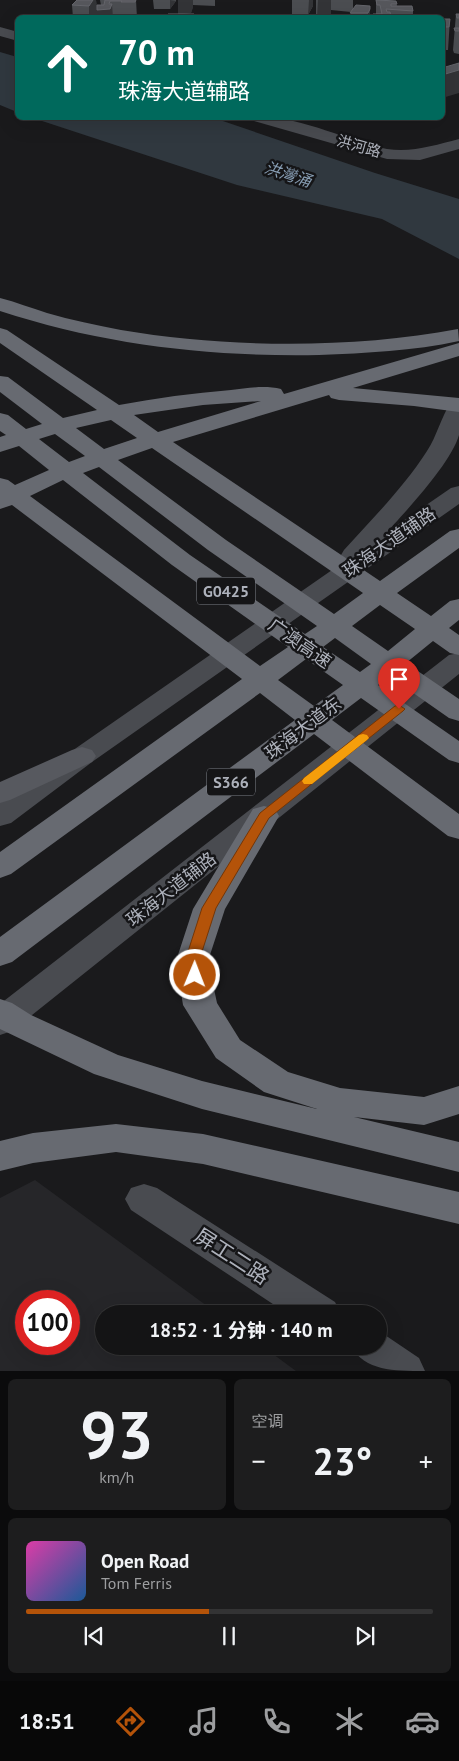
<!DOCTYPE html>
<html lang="zh">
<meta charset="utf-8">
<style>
:root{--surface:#141415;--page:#1d1d1e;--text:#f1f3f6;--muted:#9d9ea0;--line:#333334;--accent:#b45309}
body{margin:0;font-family:"PT Sans","Noto Sans SC",sans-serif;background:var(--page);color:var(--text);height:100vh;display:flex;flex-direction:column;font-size:19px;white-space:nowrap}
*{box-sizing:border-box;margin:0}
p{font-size:16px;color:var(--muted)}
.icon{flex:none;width:28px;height:28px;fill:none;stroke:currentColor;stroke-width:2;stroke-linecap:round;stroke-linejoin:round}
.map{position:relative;height:1371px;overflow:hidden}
.sheet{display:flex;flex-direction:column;gap:8px;padding:8px;background:#0b0b0c;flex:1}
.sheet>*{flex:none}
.banner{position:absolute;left:15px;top:15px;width:430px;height:105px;border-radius:8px;box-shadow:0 5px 20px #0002,0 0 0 1px var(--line);background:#00695c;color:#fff;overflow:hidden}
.speed{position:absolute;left:15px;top:1290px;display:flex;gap:10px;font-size:25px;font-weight:700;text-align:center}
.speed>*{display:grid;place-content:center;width:65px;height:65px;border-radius:50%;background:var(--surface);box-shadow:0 5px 20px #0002,0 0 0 1px var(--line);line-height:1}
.speed .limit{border:8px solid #d22;background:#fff;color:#111}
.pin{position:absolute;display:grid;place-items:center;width:42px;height:42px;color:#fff;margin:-51px -21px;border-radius:50% 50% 50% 0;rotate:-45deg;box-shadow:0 0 5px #0007}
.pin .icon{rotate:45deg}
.me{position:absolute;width:55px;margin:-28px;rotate:1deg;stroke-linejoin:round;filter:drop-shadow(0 0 4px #0008)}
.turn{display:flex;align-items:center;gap:18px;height:105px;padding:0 20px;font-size:22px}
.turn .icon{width:65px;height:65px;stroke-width:2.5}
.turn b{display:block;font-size:35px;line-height:42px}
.big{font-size:38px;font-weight:700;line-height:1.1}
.sheet .widget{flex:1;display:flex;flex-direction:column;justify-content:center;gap:8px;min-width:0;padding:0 18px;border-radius:8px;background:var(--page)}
.sheet .dial{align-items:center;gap:0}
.dial b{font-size:65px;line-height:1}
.song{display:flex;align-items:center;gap:15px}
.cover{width:60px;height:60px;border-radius:8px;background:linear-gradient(135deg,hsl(320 70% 55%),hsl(210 70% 35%))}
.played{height:5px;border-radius:2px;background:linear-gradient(90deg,var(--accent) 45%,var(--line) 45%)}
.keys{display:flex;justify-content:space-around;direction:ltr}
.heat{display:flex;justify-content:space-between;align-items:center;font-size:28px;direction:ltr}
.sheet .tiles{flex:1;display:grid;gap:8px;grid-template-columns:1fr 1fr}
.widget:last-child{grid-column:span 2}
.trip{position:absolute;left:95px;top:1305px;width:292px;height:50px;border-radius:25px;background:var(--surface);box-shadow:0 5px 20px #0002,0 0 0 1px var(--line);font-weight:700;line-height:50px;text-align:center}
.menu{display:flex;height:80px;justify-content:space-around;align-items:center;background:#080808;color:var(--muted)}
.menu .icon{width:35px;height:35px}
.menu .on{color:var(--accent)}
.menu b{font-size:22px;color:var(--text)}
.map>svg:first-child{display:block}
</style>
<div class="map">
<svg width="459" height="1371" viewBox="0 0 459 1371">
<rect width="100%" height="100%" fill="#1a1a1c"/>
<path fill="#262629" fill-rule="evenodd" d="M35 1180 218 1314H104V1346H262L296 1371H0V1198ZM26 1301H69V1344H26Z"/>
<path fill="#30383f" d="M0 52 17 57V112L0 105Z
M33 118H214L375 173 459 199V259L382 219 237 185Z"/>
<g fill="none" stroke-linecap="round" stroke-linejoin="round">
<path fill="#494b50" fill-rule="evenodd" d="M0 27 18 32V41L0 36Z
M252 118C293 112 346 141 387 149 412 153 435 145 459 139V149L420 160 387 159 254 121Z
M459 400C459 411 459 425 459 435 451 463 407 510 387 532L451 488 459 486V504L92 762 11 823 0 826V801L345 561 341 555 344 550C373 518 404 487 427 451 437 436 441 417 451 402Z
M459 653V674L12 1031 0 1035V1004L449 655Z
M144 1184 157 1188 335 1302 341 1314H288L131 1210 125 1199 131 1188Z
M379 1331 419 1358 425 1371C393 1371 366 1371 350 1346H379Z"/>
<path fill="#57595f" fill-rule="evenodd" d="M82 747 92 750 96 756 92 762 10 800 0 803V782L72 750Z"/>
<path fill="#676a71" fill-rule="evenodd" d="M0 298C16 302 31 308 47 313 71 320 96 325 121 330 227 348 352 349 458 329L459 341C413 351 366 353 319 355 210 357 104 345 0 311Z
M0 328 7 330 119 405C156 398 193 393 231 390 247 388 265 385 281 389L284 394 459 343V356L353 388 459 398V412L414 406 339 400 331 398 329 395 173 442 380 581 450 531 459 529V548L397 593 431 616 450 601 459 599V620L449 628 459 635V655L450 653 433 641 406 663 459 699V721L449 718 389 676 378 685 459 741V763L449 760 361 698 332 720 459 814V839L448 836 314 734 12 962 0 966V937L295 720 260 693 11 874 0 878V852L242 679 12 505 0 509V478L8 480 15 485 49 470 19 446 0 452V437L6 435 0 431V413L8 415 26 429 42 424 0 392V376L8 377 63 418 97 410 0 343ZM261 401 158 432 134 415 203 405ZM111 420 137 438 104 449 76 428ZM55 434 85 456 69 462 39 439ZM152 448 363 593 334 614 226 540 118 460ZM99 467 208 550 317 626 305 634 190 555 83 473ZM63 480 172 565 288 647 260 666 30 496ZM380 605 415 629 388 651 352 626ZM335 638 371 664 360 672 323 647ZM306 659 343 685 314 706 278 680Z
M264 806 275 809 279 816 225 909 208 961 217 1003 240 1040 288 1072 340 1088 424 1097 459 1086V1114L424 1125 354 1117 459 1142V1172L202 1109 94 1074 0 1029V999L12 1003 31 1015 118 1055 202 1081 317 1109 264 1092 216 1058 183 1005 176 961 193 909 253 809Z
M116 1124 203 1134 459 1192V1224L203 1164 116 1152 33 1163 0 1171V1141L33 1133Z"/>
</g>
<path fill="#4b4d51" d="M77 0H96L97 10 101 5 100 0H136L137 18H73L72 5Z
M153 0H176V1L170 9H154Z
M178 0H215V6L193 5 191 13 178 14Z
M292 0H313V6L308 15H316V0H353V9L370 6V18H350L351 12 331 10V18H301V15H292Z
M376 0 396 1 397 6 413 11V18H373V14H376Z
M456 14H459V54L454 53 453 50Z
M442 19H450L448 50H442Z"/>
<path fill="#333437" d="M93 0H96L97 10 109 4 110 1V9L112 4 113 18H89V6Z
M170 0 176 1 170 9Z
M178 0H193V8L191 13 178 14Z
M309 0H313V6L308 15Z
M318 0H331V18H317Z
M370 9V18H368V13Z
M459 70V93L442 98V75Z"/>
<path fill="#56575c" stroke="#64656b" d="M77 0H93L89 6 72 5Z
M105 0H136L135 2H121L122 1H110L109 4H112L110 9 97 10V5H104Z
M376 0 396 1 397 4H391V6H412L413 11 386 9 387 12H390L391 17 374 16 373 14H382L380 5H377Z
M356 5 370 6V9L368 13H350Z
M168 14H194L193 18H168Z
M456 14H459V18H457Z
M301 15H322V18H301Z
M442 19H450L449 27H442Z
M454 28H459V31H455Z
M459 63V70L442 75V68Z"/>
<path fill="#b45309" stroke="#753606" d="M399 705 405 709 403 711 269 818 216 908 199 961 202 975 200 979H190L185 961 202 908 260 813 395 706Z"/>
<path fill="#f59e0b" d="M363 734 367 735 369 738 367 740 312 784H304L302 781 304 778 359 735Z"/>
<g text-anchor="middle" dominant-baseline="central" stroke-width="5" stroke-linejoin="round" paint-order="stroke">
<g font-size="15" fill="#adb1bb" stroke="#151517">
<text transform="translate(359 146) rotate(16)">洪河路</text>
</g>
<g font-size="16" font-style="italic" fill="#879db3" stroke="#151517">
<text transform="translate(288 174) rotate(18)">洪灣涌</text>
</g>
<g fill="#151517" stroke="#7f828a" stroke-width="1">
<rect x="197" y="577.5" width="58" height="27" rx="4"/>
<rect x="207" y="768.5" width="48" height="27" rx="4"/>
</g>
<g font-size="16" font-weight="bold" fill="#adb1bb">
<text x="226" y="591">G0425</text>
<text x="231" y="782">S366</text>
</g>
<g font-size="18" fill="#adb1bb" stroke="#151517">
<text transform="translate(389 542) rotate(-35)">珠海大道辅路</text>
<text transform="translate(300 643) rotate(35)">广澳高速</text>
<text transform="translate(303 728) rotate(-37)">珠海大道东</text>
<text transform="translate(171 889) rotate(-38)">珠海大道辅路</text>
</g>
<g font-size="21" fill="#adb1bb" stroke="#151517">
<text transform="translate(232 1256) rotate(33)">屏工二路</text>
</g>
</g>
</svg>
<div class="speed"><div class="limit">100</div></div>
<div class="pin" style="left:399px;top:709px;background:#d93025"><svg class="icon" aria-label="arrive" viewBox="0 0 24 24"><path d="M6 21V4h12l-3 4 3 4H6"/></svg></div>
<svg class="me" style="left:195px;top:975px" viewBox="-20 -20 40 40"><circle r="17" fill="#b45309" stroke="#fff" stroke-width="3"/><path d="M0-11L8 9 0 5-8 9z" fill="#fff"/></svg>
<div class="trip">18:52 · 1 分钟 · 140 m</div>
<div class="banner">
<div class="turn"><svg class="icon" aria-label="ahead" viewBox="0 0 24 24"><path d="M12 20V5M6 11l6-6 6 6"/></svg><div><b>70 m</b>珠海大道辅路</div></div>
</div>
</div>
<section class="sheet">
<div class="tiles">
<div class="widget dial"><b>93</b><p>km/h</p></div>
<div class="widget"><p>空调</p>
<div class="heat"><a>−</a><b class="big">23°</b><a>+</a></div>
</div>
<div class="widget">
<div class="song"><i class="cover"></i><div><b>Open Road</b><p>Tom Ferris</p></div></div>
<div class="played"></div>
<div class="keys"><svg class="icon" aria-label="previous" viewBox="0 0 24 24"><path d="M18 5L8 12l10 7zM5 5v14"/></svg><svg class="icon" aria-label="pause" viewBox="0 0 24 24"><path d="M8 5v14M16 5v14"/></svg><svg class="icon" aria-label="next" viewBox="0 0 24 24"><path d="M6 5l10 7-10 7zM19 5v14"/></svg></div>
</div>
</div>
</section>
<nav class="menu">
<b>18:51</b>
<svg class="icon on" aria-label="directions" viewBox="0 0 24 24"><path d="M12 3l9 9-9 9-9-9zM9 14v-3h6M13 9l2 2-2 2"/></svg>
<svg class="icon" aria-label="music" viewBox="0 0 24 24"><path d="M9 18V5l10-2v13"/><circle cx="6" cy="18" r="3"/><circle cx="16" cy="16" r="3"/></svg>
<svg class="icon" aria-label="phone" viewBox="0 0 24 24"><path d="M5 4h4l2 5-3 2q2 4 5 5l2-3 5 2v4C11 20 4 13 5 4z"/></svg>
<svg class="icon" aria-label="climate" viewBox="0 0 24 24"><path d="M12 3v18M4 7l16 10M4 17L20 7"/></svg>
<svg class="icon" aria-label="car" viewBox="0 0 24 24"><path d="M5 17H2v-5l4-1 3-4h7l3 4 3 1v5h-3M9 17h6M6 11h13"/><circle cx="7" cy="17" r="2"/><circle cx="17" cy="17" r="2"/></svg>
</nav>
